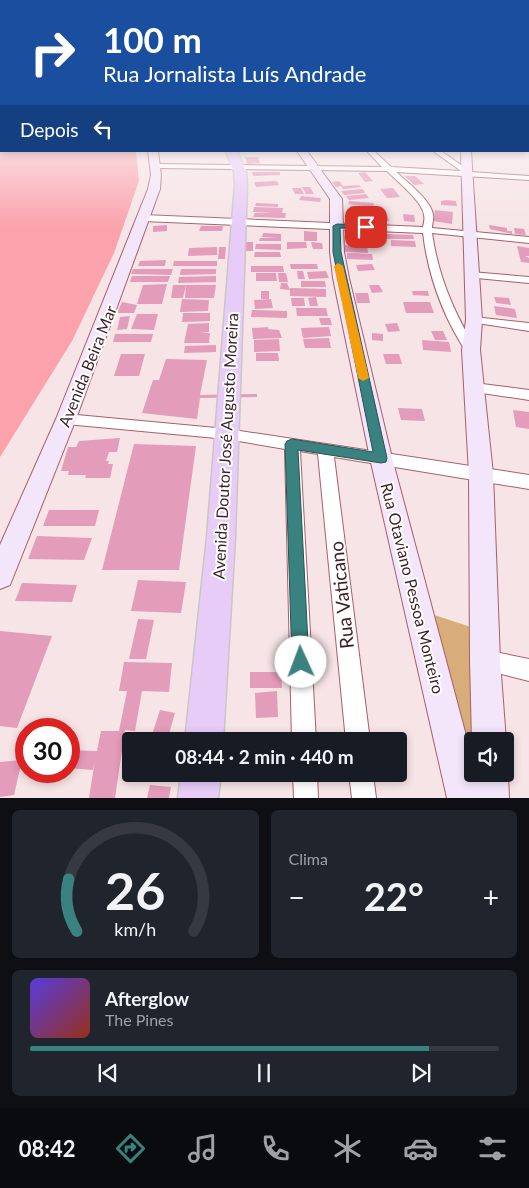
<!DOCTYPE html>
<html lang="pt">
<meta charset="utf-8">
<style>
:root{--surface:#171b24;--page:#20242c;--text:#f1f3f6;--muted:#9ea1a6;--line:#363941;--accent:#3a8280}
body{margin:0;font-family:Lato,sans-serif;background:var(--page);color:var(--text);height:100vh;display:flex;flex-direction:column;font-size:19px;white-space:nowrap}
*{box-sizing:border-box;margin:0}
p{font-size:16px;color:var(--muted)}
.icon{flex:none;width:28px;height:28px;fill:none;stroke:currentColor;stroke-width:2;stroke-linecap:round;stroke-linejoin:round}
.map{position:relative;height:798px;overflow:hidden}
.sheet{display:flex;flex-direction:column;gap:12px;padding:12px;background:#0d0f14;flex:1}
.sheet>*{flex:none}
.guide{position:absolute;left:0px;top:0px;width:530px;height:152px;box-shadow:0 2px 8px #0003;background:#1a4fa0;color:#fff;overflow:hidden}
.buttons{position:absolute;left:464px;top:732px;display:grid;gap:10px}
.buttons a{display:grid;place-items:center;width:50px;height:50px;border-radius:5px;background:var(--surface);box-shadow:0 2px 8px #0003;font-size:25px}
.speed{position:absolute;left:15px;top:718px;display:flex;gap:10px;font-size:25px;font-weight:700;text-align:center}
.speed>*{display:grid;place-content:center;width:65px;height:65px;border-radius:50%;background:var(--surface);box-shadow:0 2px 8px #0003;line-height:1}
.speed .limit{border:8px solid #d22;background:#fff;color:#111}
.pin{position:absolute;display:grid;place-items:center;width:42px;height:42px;color:#fff;margin:-21px;border-radius:10px;box-shadow:0 2px 8px #0006}
.me{position:absolute;width:55px;margin:-28px;rotate:358deg;stroke-linejoin:round;filter:drop-shadow(0 0 4px #0008)}
.turn{display:flex;align-items:center;gap:18px;height:105px;padding:0 20px;font-size:22px}
.turn .icon{width:65px;height:65px;stroke-width:2.5}
.turn b{display:block;font-size:35px;line-height:42px}
.then{display:flex;align-items:center;height:48px;padding:0 20px;background:#0003;gap:10px;font-size:19px}
.big{font-size:38px;font-weight:700;line-height:1.1}
.sheet .widget{flex:1;display:flex;flex-direction:column;justify-content:center;gap:8px;min-width:0;padding:0 18px;border-radius:8px;background:var(--page)}
.sheet .dial{align-items:center;gap:0}
.dial svg{height:130px;overflow:visible;fill:none;stroke:var(--line);stroke-width:7;stroke-linecap:round;text-anchor:middle}
.dial text{fill:var(--text);stroke:none}
.song{display:flex;align-items:center;gap:15px}
.cover{width:60px;height:60px;border-radius:8px;background:linear-gradient(135deg,hsl(250 70% 55%),hsl(10 70% 35%))}
.played{height:5px;border-radius:2px;background:linear-gradient(90deg,var(--accent) 85%,var(--line) 85%)}
.keys{display:flex;justify-content:space-around;direction:ltr}
.heat{display:flex;justify-content:space-between;align-items:center;font-size:28px;direction:ltr}
.sheet .tiles{flex:1;display:grid;gap:12px;grid-template-columns:1fr 1fr}
.widget:last-child{grid-column:span 2}
.trip{position:absolute;left:122px;top:732px;width:285px;height:50px;border-radius:5px;background:var(--surface);box-shadow:0 2px 8px #0003;font-weight:700;line-height:50px;text-align:center}
.tab-bar{display:flex;height:80px;justify-content:space-around;align-items:center;background:#090b0e;color:var(--muted)}
.tab-bar .icon{width:35px;height:35px}
.tab-bar .active{color:var(--accent)}
.tab-bar b{font-size:22px;color:var(--text)}
.map>svg:first-child{display:block}
</style>
<div class="map">
<svg width="529" height="798" viewBox="0 0 529 798">
<rect width="100%" height="100%" fill="#f6e4e6"/>
<path fill="#d8ad79" d="M419 610 483 631 487 741H472V774H488L489 798H476Z"/>
<path fill="#fba2ad" d="M0 116 1 151H136L139 181 114 253 72 341 0 457Z"/>
<path fill="#e49cbb" d="M245 157H258L260 163 247 164Z
M252 172H280V175L253 176Z
M365 172 373 181 365 182 358 173Z
M405 176H415L424 184 414 185Z
M277 181 279 185 256 187 254 182Z
M339 181 343 186 359 185 361 187 343 189 341 186 336 187 332 182Z
M302 187H310L314 194H306Z
M292 188H301L304 194H295Z
M393 188 400 197 387 198 380 189Z
M363 189 365 193 344 195 341 191Z
M366 194 369 198 349 200 346 196Z
M301 196 321 198 320 202 299 200Z
M446 200 456 201 457 206 441 205V201Z
M349 201 374 203 373 207 348 204Z
M256 203 278 204V207L255 206Z
M350 206 359 207 357 220 348 219Z
M254 207 283 208 282 213H286L285 218 253 217 255 213H273L253 212Z
M363 209H375L376 221H363Z
M435 210 453 212 452 224 433 221Z
M378 213 387 214 389 221H380Z
M403 214 414 215 415 222 404 221Z
M167 225V231L153 232V226Z
M489 225 507 228V231H512V234L490 229Z
M201 226H223L222 231H199Z
M514 228 524 229 526 235 515 234Z
M304 231 317 232V241H304Z
M348 232H358L361 244H350Z
M263 233 281 234V241H259L260 238H278L262 237Z
M362 233H374L376 243 364 242Z
M386 234 413 235 414 239H387Z
M391 240 415 241 416 247 391 246Z
M246 242H253V251H246Z
M287 242H306L307 248 287 249Z
M311 242 322 243 323 249H313Z
M256 244H281V250L255 249Z
M345 245 367 246 368 253 345 252Z
M517 246 529 248V256H525L529 258V263L521 262Z
M217 247V255L188 256 189 248Z
M219 247H226L225 259H218Z
M255 252H280L281 257H254Z
M347 253 372 254 373 260 347 259Z
M166 260 165 266H138L140 261Z
M174 261H217V266H173Z
M290 264H317L318 269H291Z
M372 264 375 270 358 271 356 265Z
M251 266H283L284 272H251Z
M133 269H173L171 275 131 274Z
M181 269H216V274L180 275Z
M297 271H303L305 279H298Z
M326 271 329 278 309 279 307 272Z
M256 273H276L277 281H256Z
M278 273H286L288 282H279Z
M132 276H170L168 282H130Z
M216 276V282L178 283 179 277Z
M301 281H325L326 287H301Z
M281 283H287L290 290 280 289Z
M167 284 162 304H137L143 285Z
M173 285H186L183 298H171Z
M186 285H216L214 298H185Z
M369 285H379L383 292 372 293Z
M290 288 326 289V297L290 296Z
M261 291H269V299H261Z
M412 291H428L429 296 413 295Z
M355 293H368L370 303H357Z
M316 297 318 306H310L308 298Z
M494 297 509 298 511 305 496 303Z
M291 298H304L305 306H292Z
M182 299 209 300 208 311 180 312Z
M271 299 273 308 255 309 254 300Z
M122 302 137 305 134 313H117Z
M403 302H430L434 313H406Z
M494 306 515 309 517 318 496 315Z
M296 308H326L328 316H297Z
M252 310 287 311V318L251 317Z
M183 313H210V321L182 322Z
M137 314H158L154 330 131 329Z
M130 316 127 329 117 330 120 317Z
M319 318H330L332 325H321Z
M209 323V332L200 333H210L209 343H184L188 324Z
M397 323 400 331 388 332 385 324Z
M268 327V329L279 330 282 338 253 339 252 328Z
M329 327 331 336 303 338 301 328Z
M431 331H443L447 340H435Z
M372 333 383 334V341L372 340Z
M115 334H153L151 342H113Z
M329 338 331 348H305L303 339Z
M279 339 280 351 254 352V340Z
M422 340 449 342 451 352 423 350Z
M216 345V352L184 353 185 346Z
M256 353H278L279 361H256Z
M121 354H145L139 376H114Z
M383 354H399L402 364H386Z
M166 359 207 360 200 395 257 394V397L200 398 197 419 142 413 153 380H159Z
M398 408 422 409 425 421 401 420Z
M513 410 529 412V429L516 427Z
M120 438 117 452H109L106 461H109L108 464H113L110 478H85L86 475H68L69 471H61L68 447H76L79 441Z
M134 444 196 446 179 570H102Z
M49 510H99L95 526H43Z
M37 536 92 538 84 560 28 559Z
M138 580 186 582 181 613 131 611Z
M22 583 77 585 72 602 15 601Z
M138 619 154 620 146 659H129Z
M0 631 52 636 17 728 0 726Z
M124 662 172 663 169 692 142 691 135 731 125 730 115 798H89L95 760 93 770 69 768V750L97 751 101 731H119L127 691H119Z
M250 672H281L282 688H250Z
M277 691 278 717 256 718 255 693Z
M160 710 175 713 167 741H150Z
M22 760 14 795 0 797V762Z
M150 785 171 787 169 798H147Z"/>
<g fill="none" stroke-linecap="round" stroke-linejoin="round">
<defs>
<path id="street" d="M367 151H374L391 167 461 171 433 151H441L471 172 529 176V180L396 172C406 181 432 201 433 215 434 219 432 224 432 228L529 237V243L432 233C438 275 454 314 477 350L475 353H467C443 317 428 275 423 233L143 221 139 218 143 215 423 227C424 223 425 219 424 215 423 202 397 181 387 171L156 168 152 166 156 164 382 167Z
M471 272 529 277V283L467 277 466 275 467 273Z
M474 317 529 323V331L470 322 468 320Z
M474 383 529 390V400L469 391 467 388 469 385Z
M66 414 227 429 529 475V489L334 457 370 741H346L318 454 300 451 316 741H292L285 449 227 439 66 424 61 423 59 419 61 415Z
M485 650 529 659V681L478 668 474 661 478 654Z
M293 774H317L318 798H294Z
M349 774H373L376 798H352Z"/>
<path id="secondary" d="M148 151H158L161 175 160 189 76 419 10 585 0 589V545L56 419 148 189 151 175Z
M297 151H307L342 199 344 252 349 278 392 458 472 758V774H505V768L508 774 509 798H447L370 458 333 278 330 252V199Z
M461 151H471L482 320 480 350 493 474 500 661 506 741 505 743V741H472L470 661 469 474 462 350 466 320Z"/>
<path id="primary" d="M226 151H237L246 172 247 184 235 537 223 741H185L207 537 235 184 234 172Z
M181 774H221L218 798H178Z"/>
</defs>
<use href="#street" stroke="#a85f69" stroke-width="2"/>
<use href="#secondary" stroke="#a85f69" stroke-width="2"/>
<use href="#primary" stroke="#ccc4c6" stroke-width="3"/>
<use href="#street" fill="#fff" fill-rule="evenodd"/>
<use href="#secondary" fill="#f3e6fb" fill-rule="evenodd"/>
<use href="#primary" fill="#e7ccf8" fill-rule="evenodd"/>
</g>
<linearGradient id="sky" x2="0" y2="1"><stop stop-color="#afadd0"/><stop offset="0.51" stop-color="#fbf3f4"/><stop offset="1" stop-color="#fbf3f4" stop-opacity="0"/></linearGradient>
<rect width="529" height="227" fill="url(#sky)"/>
<path fill="#3a8280" stroke="#265453" d="M337 224 366 225 370 227 366 229 340 228 341 252 387 458 386 462 381 463 298 450 309 662 307 668 301 671 294 668 292 662 285 444 287 441 292 439 373 452 333 252V226Z"/>
<path fill="#f59e0b" d="M338 263 343 266 369 378 363 381 358 378 334 266Z"/>
<g text-anchor="middle" dominant-baseline="central" stroke-width="4" stroke-linejoin="round" paint-order="stroke">
<g font-size="16" fill="#3c1e22" stroke="#fff">
<text transform="translate(87 366) rotate(-68)">Avenida Beira Mar</text>
<text transform="translate(225 446) rotate(-87)">Avenida Doutor José Augusto Moreira</text>
<text transform="translate(413 588) rotate(76)">Rua Otaviano Pessoa Monteiro</text>
</g>
<g font-size="19" fill="#3c1e22" stroke="#fff">
<text transform="translate(341 595) rotate(-96)">Rua Vaticano</text>
</g>
</g>
</svg>
<div class="buttons">
<a><svg class="icon" aria-label="sound" viewBox="0 0 24 24"><path d="M4 9h4l5-4v14l-5-4H4zM17 9q2 3 0 6"/></svg></a>
</div>
<div class="speed"><div class="limit">30</div></div>
<div class="pin" style="left:366px;top:227px;background:#d93025"><svg class="icon" aria-label="arrive" viewBox="0 0 24 24"><path d="M6 21V4h12l-3 4 3 4H6"/></svg></div>
<svg class="me" style="left:301px;top:662px" viewBox="-20 -20 40 40"><circle r="19" fill="#fff"/><path d="M0-13L10 11 0 6-10 11z" fill="#3a8280"/></svg>
<div class="trip">08:44 · 2 min · 440 m</div>
<div class="guide">
<div class="turn"><svg class="icon" aria-label="right" viewBox="0 0 24 24"><path d="M7 20v-9h11M14 6l5 5-5 5"/></svg><div><b>100 m</b>Rua Jornalista Luís Andrade</div></div>
<div class="then">Depois<svg class="icon" aria-label="left" viewBox="0 0 24 24"><path d="M17 20v-9H6M10 6l-5 5 5 5"/></svg></div>
</div>
</div>
<section class="sheet">
<div class="tiles">
<div class="widget dial"><svg viewBox="0 0 100 80">
<path d="M14 69A42 42 0 1 1 86 69"/>
<path d="M14 69A42 42 0 0 1 9 37" stroke="#3a8280"/>
<text x="50" y="56" font-size="32" font-weight="700">26</text>
<text x="50" y="72" font-size="11">km/h</text>
</svg></div>
<div class="widget"><p>Clima</p>
<div class="heat"><a>−</a><b class="big">22°</b><a>+</a></div>
</div>
<div class="widget">
<div class="song"><i class="cover"></i><div><b>Afterglow</b><p>The Pines</p></div></div>
<div class="played"></div>
<div class="keys"><svg class="icon" aria-label="previous" viewBox="0 0 24 24"><path d="M18 5L8 12l10 7zM5 5v14"/></svg><svg class="icon" aria-label="pause" viewBox="0 0 24 24"><path d="M8 5v14M16 5v14"/></svg><svg class="icon" aria-label="next" viewBox="0 0 24 24"><path d="M6 5l10 7-10 7zM19 5v14"/></svg></div>
</div>
</div>
</section>
<nav class="tab-bar">
<b>08:42</b>
<svg class="icon active" aria-label="directions" viewBox="0 0 24 24"><path d="M12 3l9 9-9 9-9-9zM9 14v-3h6M13 9l2 2-2 2"/></svg>
<svg class="icon" aria-label="music" viewBox="0 0 24 24"><path d="M9 18V5l10-2v13"/><circle cx="6" cy="18" r="3"/><circle cx="16" cy="16" r="3"/></svg>
<svg class="icon" aria-label="phone" viewBox="0 0 24 24"><path d="M5 4h4l2 5-3 2q2 4 5 5l2-3 5 2v4C11 20 4 13 5 4z"/></svg>
<svg class="icon" aria-label="climate" viewBox="0 0 24 24"><path d="M12 3v18M4 7l16 10M4 17L20 7"/></svg>
<svg class="icon" aria-label="car" viewBox="0 0 24 24"><path d="M5 17H2v-5l4-1 3-4h7l3 4 3 1v5h-3M9 17h6M6 11h13"/><circle cx="7" cy="17" r="2"/><circle cx="17" cy="17" r="2"/></svg>
<svg class="icon" aria-label="filters" viewBox="0 0 24 24"><path d="M4 7h16M4 17h16"/><circle cx="9" cy="7" r="2"/><circle cx="15" cy="17" r="2"/></svg>
</nav>
